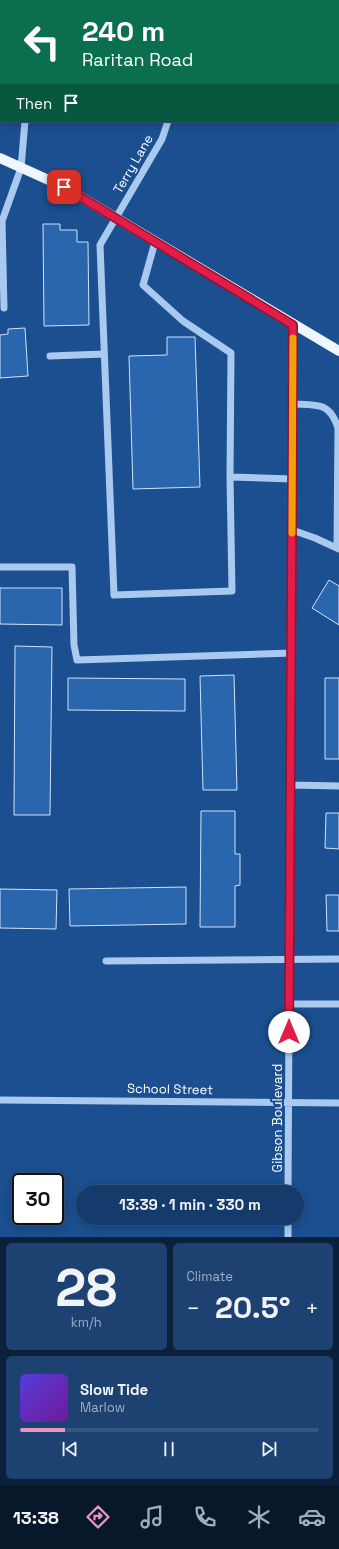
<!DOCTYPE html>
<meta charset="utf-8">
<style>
:root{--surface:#143b6b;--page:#1d4271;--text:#f1f3f6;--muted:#9dadc1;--line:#33557e;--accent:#e797bd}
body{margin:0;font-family:"Space Grotesk",sans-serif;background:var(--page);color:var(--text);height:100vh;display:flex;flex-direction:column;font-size:15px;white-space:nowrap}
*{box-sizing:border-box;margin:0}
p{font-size:13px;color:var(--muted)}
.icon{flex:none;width:22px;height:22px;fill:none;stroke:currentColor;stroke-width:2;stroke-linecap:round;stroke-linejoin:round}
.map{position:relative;height:1237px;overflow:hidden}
.details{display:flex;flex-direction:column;gap:6px;padding:6px;background:#0b203b;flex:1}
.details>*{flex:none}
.guide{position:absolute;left:0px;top:0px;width:339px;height:122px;box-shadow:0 2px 10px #0003,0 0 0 1px var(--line);background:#0b6e4f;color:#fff;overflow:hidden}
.speed{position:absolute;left:12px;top:1173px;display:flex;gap:8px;font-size:20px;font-weight:700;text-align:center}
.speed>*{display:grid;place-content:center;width:52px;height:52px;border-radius:50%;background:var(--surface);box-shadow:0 2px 10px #0003,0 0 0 1px var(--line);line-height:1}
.speed .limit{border:2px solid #111;border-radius:6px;background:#fff;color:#111}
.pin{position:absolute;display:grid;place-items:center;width:34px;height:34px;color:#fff;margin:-17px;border-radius:8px;box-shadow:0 2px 6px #0006}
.me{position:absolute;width:44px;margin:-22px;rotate:0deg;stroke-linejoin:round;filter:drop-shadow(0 0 3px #0008)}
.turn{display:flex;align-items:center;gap:14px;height:84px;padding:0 16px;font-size:18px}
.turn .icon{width:52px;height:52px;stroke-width:2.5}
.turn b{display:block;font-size:28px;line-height:34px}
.then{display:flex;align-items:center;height:38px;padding:0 16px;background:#0003;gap:8px;font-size:15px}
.big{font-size:30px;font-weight:700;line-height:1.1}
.details .widget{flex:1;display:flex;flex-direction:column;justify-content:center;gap:6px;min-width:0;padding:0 14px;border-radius:6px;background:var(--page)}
.details .dial{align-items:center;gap:0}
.dial b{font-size:52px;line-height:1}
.song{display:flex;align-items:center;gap:12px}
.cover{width:48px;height:48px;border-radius:6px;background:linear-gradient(135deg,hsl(250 70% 55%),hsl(280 70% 35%))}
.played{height:4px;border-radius:2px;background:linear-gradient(90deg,var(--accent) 15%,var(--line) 15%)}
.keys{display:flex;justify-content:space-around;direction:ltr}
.heat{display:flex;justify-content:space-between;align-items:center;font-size:22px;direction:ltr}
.details .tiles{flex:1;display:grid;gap:6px;grid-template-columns:1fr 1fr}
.widget:last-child{grid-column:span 2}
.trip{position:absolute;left:76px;top:1185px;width:228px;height:40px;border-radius:20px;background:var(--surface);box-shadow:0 2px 10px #0003,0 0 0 1px var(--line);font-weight:700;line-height:40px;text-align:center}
.tab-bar{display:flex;height:64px;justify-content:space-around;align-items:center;background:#08182b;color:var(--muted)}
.tab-bar .icon{width:28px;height:28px}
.tab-bar .on{color:var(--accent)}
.tab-bar b{font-size:18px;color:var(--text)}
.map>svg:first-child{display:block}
</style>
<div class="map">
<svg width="339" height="1237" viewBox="0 0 339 1237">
<rect width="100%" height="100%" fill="#1b4f8f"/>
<path fill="#2a66ad" stroke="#cfe3fa" d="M43 224H60V230H77V242H88L89 325 44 326Z
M25 328 28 376 0 378V335L8 334V329Z
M167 337H195L200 487 133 489 129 356 167 355Z
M329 580 339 586V625L312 608Z
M0 588H62V625L0 624Z
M15 646 52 647 50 815H14Z
M234 675 237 790H203L200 676Z
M68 678 185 679V711L68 710Z
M325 678H339V759H325Z
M201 811H235V854H240V885L235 886V927H200Z
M326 813H339V849L325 848Z
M186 887V924L70 926 69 889Z
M0 889 57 890 56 929 0 928Z
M326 895H339V931H327Z"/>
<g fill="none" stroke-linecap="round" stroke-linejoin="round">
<path stroke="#a9c9ee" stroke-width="7" d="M20 0V1
M200 1 201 0
M168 121 162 139 100 245 114 595 232 591 230 477 292 479
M155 242 143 285 183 321 231 353 230 477
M4 308 2 221 21 168 25 121
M50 356 104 354
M293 404C317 405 330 402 338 428L337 548
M292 530 315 538 339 549
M0 567H72L74 645 77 660 292 653
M291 785 339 786
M106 961 339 959
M289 1004H339
M0 1100 339 1103
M288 1192 293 325
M288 1237V1218"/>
<path stroke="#f0f6ff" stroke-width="10" d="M0 158 64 187 339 351"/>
</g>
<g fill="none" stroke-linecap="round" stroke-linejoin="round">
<defs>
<path id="route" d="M64 187 293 325 289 1032"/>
</defs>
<use href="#route" stroke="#92132f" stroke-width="10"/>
<use href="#route" stroke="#e11d48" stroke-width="7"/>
<path stroke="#f59e0b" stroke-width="7" d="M292 533 293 338"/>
</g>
<g text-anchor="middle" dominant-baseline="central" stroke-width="4" stroke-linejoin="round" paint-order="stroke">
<g font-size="13" fill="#fff" stroke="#1b4f8f">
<text transform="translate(133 164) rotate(-60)">Terry Lane</text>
<text transform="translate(170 1089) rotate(1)">School Street</text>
<text transform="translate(277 1118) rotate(-90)">Gibson Boulevard</text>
</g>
</g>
</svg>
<div class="speed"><div class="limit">30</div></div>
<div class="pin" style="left:64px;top:187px;background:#d93025"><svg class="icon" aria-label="arrive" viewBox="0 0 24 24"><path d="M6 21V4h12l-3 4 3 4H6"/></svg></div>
<svg class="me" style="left:289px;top:1032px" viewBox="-20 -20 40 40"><circle r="19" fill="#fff"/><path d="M0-13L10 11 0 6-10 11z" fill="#e11d48"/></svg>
<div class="trip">13:39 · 1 min · 330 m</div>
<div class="guide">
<div class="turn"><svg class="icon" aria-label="left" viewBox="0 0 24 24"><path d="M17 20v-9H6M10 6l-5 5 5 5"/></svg><div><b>240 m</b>Raritan Road</div></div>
<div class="then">Then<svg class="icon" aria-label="arrive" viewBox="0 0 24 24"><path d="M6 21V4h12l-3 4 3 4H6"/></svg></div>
</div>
</div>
<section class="details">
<div class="tiles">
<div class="widget dial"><b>28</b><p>km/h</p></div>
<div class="widget"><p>Climate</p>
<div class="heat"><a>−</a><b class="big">20.5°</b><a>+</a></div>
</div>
<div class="widget">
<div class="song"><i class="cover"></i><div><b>Slow Tide</b><p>Marlow</p></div></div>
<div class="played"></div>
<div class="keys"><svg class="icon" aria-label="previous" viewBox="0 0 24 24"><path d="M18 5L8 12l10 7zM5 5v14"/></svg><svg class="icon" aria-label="pause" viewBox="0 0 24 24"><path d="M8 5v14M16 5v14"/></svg><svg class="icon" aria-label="next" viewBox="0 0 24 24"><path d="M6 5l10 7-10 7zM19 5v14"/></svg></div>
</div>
</div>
</section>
<nav class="tab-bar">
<b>13:38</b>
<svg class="icon on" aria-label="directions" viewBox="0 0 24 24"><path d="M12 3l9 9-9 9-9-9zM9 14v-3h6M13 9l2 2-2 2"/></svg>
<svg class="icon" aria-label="music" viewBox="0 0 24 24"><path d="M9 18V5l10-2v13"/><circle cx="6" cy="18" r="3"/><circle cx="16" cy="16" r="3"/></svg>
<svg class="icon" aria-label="phone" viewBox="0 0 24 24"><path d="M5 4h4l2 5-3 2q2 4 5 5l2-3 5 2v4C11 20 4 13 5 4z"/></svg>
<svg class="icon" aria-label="climate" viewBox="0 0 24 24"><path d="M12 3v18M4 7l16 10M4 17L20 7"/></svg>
<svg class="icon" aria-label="car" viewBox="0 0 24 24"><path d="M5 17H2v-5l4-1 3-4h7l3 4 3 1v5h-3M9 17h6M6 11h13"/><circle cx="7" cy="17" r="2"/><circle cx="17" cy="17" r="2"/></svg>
</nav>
